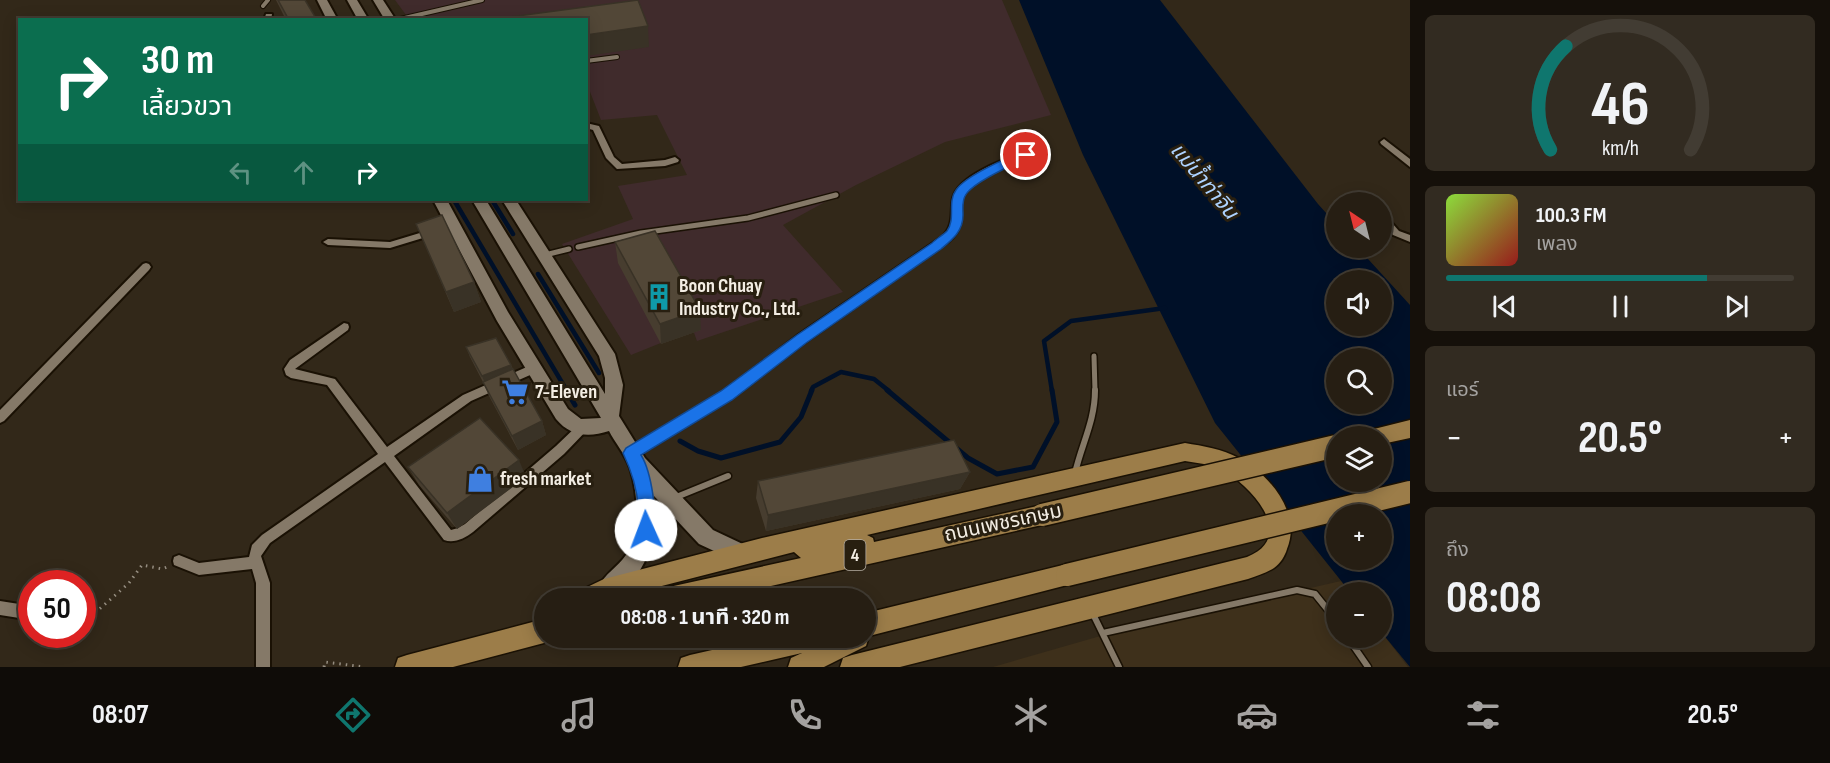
<!DOCTYPE html>
<html lang="th">
<meta charset="utf-8">
<style>
:root{--surface:#261e13;--page:#322b21;--text:#f1f3f6;--muted:#a4a2a0;--line:#423c33;--accent:#0f766e}
body{margin:0;font-family:"Sofia Sans Condensed","Noto Sans Thai",sans-serif;background:var(--page);color:var(--text);height:100vh;display:flex;flex-direction:column;font-size:22px;white-space:nowrap}
*{box-sizing:border-box;margin:0}
p{font-size:20px;color:var(--muted)}
.icon{flex:none;width:33px;height:33px;fill:none;stroke:currentColor;stroke-width:2;stroke-linecap:round;stroke-linejoin:round}
.map{position:relative;flex:1;overflow:hidden}
.sheet{display:flex;flex-direction:column;gap:15px;padding:15px;background:#15100a;width:420px}
.sheet>*{flex:none}
.banner{position:absolute;left:18px;top:18px;width:570px;height:183px;border-radius:0px;box-shadow:0 3px 15px #0003,0 0 0 2px var(--line);background:#0b6e4f;color:#fff;overflow:hidden}
.needle{width:39px;rotate:325deg}
.tools{position:absolute;left:1326px;top:192px;display:grid;gap:12px}
.tools a{display:grid;place-items:center;width:66px;height:66px;border-radius:50%;background:var(--surface);box-shadow:0 3px 15px #0003,0 0 0 2px var(--line);font-size:30px}
.speed{position:absolute;left:18px;top:570px;display:flex;gap:12px;font-size:30px;font-weight:700;text-align:center}
.speed>*{display:grid;place-content:center;width:78px;height:78px;border-radius:50%;background:var(--surface);box-shadow:0 3px 15px #0003,0 0 0 2px var(--line);line-height:1}
.speed .limit{border:9px solid #d22;background:#fff;color:#111}
.pin{position:absolute;display:grid;place-items:center;width:51px;height:51px;color:#fff;margin:-26px;border:3px solid #fff;border-radius:50%;box-shadow:0 2px 6px #0007}
.me{position:absolute;width:66px;margin:-33px;rotate:358deg;stroke-linejoin:round;filter:drop-shadow(0 0 4px #0008)}
.turn{display:flex;align-items:center;gap:21px;height:126px;padding:0 24px;font-size:27px}
.turn .icon{width:78px;height:78px;stroke-width:2.5}
.turn b{display:block;font-size:42px;line-height:51px}
.lanes{display:flex;align-items:center;height:57px;padding:0 24px;background:#0003;justify-content:center;gap:30px;direction:ltr}
.lanes .off{opacity:.35}
.big{font-size:45px;font-weight:700;line-height:1.1}
.sheet .card{flex:1;display:flex;flex-direction:column;justify-content:center;gap:9px;min-width:0;padding:0 21px;border-radius:9px;background:var(--page)}
.sheet .dial{align-items:center;gap:0}
.dial svg{height:156px;overflow:visible;fill:none;stroke:var(--line);stroke-width:7;stroke-linecap:round;text-anchor:middle}
.dial text{fill:var(--text);stroke:none}
.song{display:flex;align-items:center;gap:18px}
.cover{width:72px;height:72px;border-radius:9px;background:linear-gradient(135deg,hsl(90 70% 55%),hsl(0 70% 35%))}
.played{height:6px;border-radius:3px;background:linear-gradient(90deg,var(--accent) 75%,var(--line) 75%)}
.keys{display:flex;justify-content:space-around;direction:ltr}
.heat{display:flex;justify-content:space-between;align-items:center;font-size:33px;direction:ltr}
.trip{position:absolute;left:534px;top:588px;width:342px;height:60px;border-radius:30px;background:var(--surface);box-shadow:0 3px 15px #0003,0 0 0 2px var(--line);font-weight:700;line-height:60px;text-align:center}
.dock{display:flex;height:96px;justify-content:space-around;align-items:center;background:#0f0c08;color:var(--muted)}
.dock .icon{width:42px;height:42px}
.dock .selected{color:var(--accent)}
.dock b{font-size:27px;color:var(--text)}
main{display:flex;flex:1;min-height:0}
.map>svg:first-child{display:block}
</style>
<main>
<div class="map">
<svg width="1410" height="667" viewBox="0 0 1410 667">
<rect width="100%" height="100%" fill="#322819"/>
<path fill="#3e301b" d="M1341 581 1350 592H1336V638H1382V633L1408 667H993L1097 637Z"/>
<path fill="#402b2c" d="M395 0H1002L1051 115 945 142 856 185 783 225 843 292 697 341 693 330 631 355 562 244 633 219 618 186 687 175 657 115 601 120 587 84 586 20 409 19Z"/>
<path fill="#001028" fill-rule="evenodd" d="M1019 0H1160L1318 204 1336 224V248H1358L1410 305V667L1382 633V592H1350L1215 423 1083 155ZM1336 280H1382V326H1336ZM1336 358H1382V404H1336ZM1336 436H1382V482H1336ZM1336 514H1382V560H1336Z"/>
<g fill="none" stroke-linecap="round" stroke-linejoin="round">
<path stroke="#001028" stroke-width="4.5" d="M454 200 567 391
M492 200 513 234
M538 274 599 373
M811 391 813 387 841 372 874 379 889 391
M1052 391 1044 341 1071 321 1165 308"/>
<path stroke="#001028" stroke-width="5" d="M566 390 575 405
M887 390 968 458 997 474 1033 467 1057 422 1052 390
M680 441 698 451 721 458 780 442 801 417 812 390"/>
<defs>
<path id="lane-far2" d="M263 6 268 0
M396 20 482 0
M586 61 617 57"/>
<path id="lane-far1" d="M578 247 641 233 748 218 836 195
M545 255 569 249
M1094 356 1095 391"/>
<path id="lane" d="M1075 473C1082 443 1095 421 1095 390
M674 498 728 476
M1092 612 1119 667
M1103 633 1297 590 1315 594 1336 620
M1348 638 1368 667"/>
<path id="street" d="M266 14H272L271 20H264Z
M586 123 599 126 614 157 622 164 665 160 675 157 679 160 678 162 665 166 617 169 606 158 593 130 586 128Z
M1384 139 1410 159V167L1381 144 1380 142Z
M1026 152 1029 153V157C1011 164 973 176 964 193 955 210 968 225 949 241L805 342 730 399 635 457 631 458 627 457 625 453 627 449 722 393 797 336 942 237C955 225 950 212 953 198 959 175 1005 159 1026 152Z
M1382 214 1385 215 1399 231 1410 235V242L1393 235 1382 222Z
M433 229 436 230 438 232 436 234 390 248 328 245 323 242 328 239 390 242Z
M146 263 149 264 151 267 149 270 4 421 0 423V410L143 264Z
M344 323 348 324 349 327 348 330 295 369 335 379 387 447 463 395 529 366H537L538 369 537 372 471 401 394 456 451 530 458 528 465 524 556 446 579 424 583 423 587 424 589 428 564 454 473 532C465 538 454 544 444 540L385 462 270 543 261 556 270 583V667H256V583L252 569 199 575 174 565 173 561 174 557 179 555 199 563 249 557 252 545 262 535 378 454 327 385 291 378 286 375 284 369 290 360Z
M0 601 32 606V620L0 615Z
M82 613 91 616 93 621 91 626 86 628 82 627Z"/>
<path id="secondary" d="M317 0H327L338 20H327Z
M347 0H357L369 20H358Z
M373 0H383L396 20H385Z
M433 200H447L508 312 568 409 581 419 601 418 472 200H486L605 394V378L599 356 502 200H516L615 354 623 385 619 416 645 458 713 530 749 547 752 554 749 561 742 564 699 544 654 496C659 533 647 582 609 597L602 594 599 587C604 574 618 567 626 555 641 533 638 493 630 468 626 455 615 443 609 431 588 438 570 436 556 419L497 321Z"/>
<path id="primary" d="M1410 420V438L1382 444V436H1367L1370 430Z
M1185 443C1203 446 1222 449 1239 458 1269 474 1302 513 1287 549 1285 556 1280 564 1274 568 1266 573 1256 576 1248 579L900 667H840L843 658 852 655 1247 557C1298 537 1251 485 1222 470 1211 464 1197 463 1185 461L867 535 873 538 874 542 1042 505 1050 508 1053 515 1050 522 1042 525 717 598H658L661 590 669 587 801 558 794 552 615 598H578L581 590 604 579 762 538Z
M1067 564 1075 567 1078 575 1075 583 869 636 866 646 824 667H788L791 658 802 653 741 667H678L681 658 690 655 765 638H826L825 640 831 638H866V613Z
M544 619V638H553L544 643 453 667H395L398 658 407 655Z"/>
</defs>
<use href="#lane-far2" stroke="#1a1104" stroke-width="6"/>
<use href="#lane-far1" stroke="#1a1104" stroke-width="8"/>
<use href="#lane" stroke="#1a1104" stroke-width="9"/>
<use href="#street" stroke="#1a1104" stroke-width="4"/>
<use href="#secondary" stroke="#1a1104" stroke-width="4"/>
<use href="#primary" stroke="#1a1104" stroke-width="3"/>
<path stroke="#968e81" stroke-width="3" stroke-dasharray="1.5 5" stroke-linecap="butt" d="M95 613 129 583 142 565 162 569 167 567
M324 667 325 662 364 667"/>
<use href="#lane-far2" stroke="#857968" stroke-width="4"/>
<use href="#lane-far1" stroke="#857968" stroke-width="5"/>
<use href="#lane" stroke="#857968" stroke-width="6"/>
<use href="#street" fill="#857968" fill-rule="evenodd"/>
<use href="#secondary" fill="#857968" fill-rule="evenodd"/>
<use href="#primary" fill="#9c7d49" fill-rule="evenodd"/>
<defs>
<path id="primary-bridge" d="M1042 515 1336 446
M1067 575 1410 492"/>
</defs>
<use href="#primary-bridge" stroke="#1a1104" stroke-width="25" stroke-linecap="butt"/>
<use href="#primary-bridge" stroke="#9c7d49" stroke-width="22"/>
</g>
<path fill="#473d2f" d="M276 0H305L317 20H286Z
M416 224 474 282 481 302 454 312Z
M615 242 701 330 661 344 618 263Z
M466 347 511 365 513 369 542 421 546 435 518 450 489 396 483 382 470 357Z
M408 467 526 477 457 529 419 485Z
M970 472 960 489 766 531 756 498 758 481Z"/>
<path fill="#393226" d="M648 26 649 47 586 56V35Z
M474 282 481 302 454 312 446 292Z
M700 310 701 330 661 344 660 324Z
M511 365 515 375 486 386 482 376Z
M542 421 546 435 518 450 512 436Z
M519 460 526 477 457 529 447 513Z
M970 472 960 489 766 531 768 515Z"/>
<path fill="#524737" stroke="#393226" stroke-width="1.5" d="M278 0H305L317 20H289Z
M638 0 648 26 586 35V20H503V18Z
M442 215 474 282 446 292 416 224Z
M655 231 700 310 660 324 615 242Z
M496 338 511 365 482 376 466 347Z
M513 369 542 421 512 436 483 382Z
M480 418 519 460 447 513 408 467Z
M954 440 970 472 768 515 758 481Z"/>
<path fill="#1a73e8" stroke="#114b97" stroke-width="1.5" d="M1026 151 1032 155 1030 157C1016 163 971 183 965 196 962 202 963 208 963 215 963 231 953 239 941 249L806 343 732 400 641 455C651 471 659 518 652 535L646 538 640 535C636 526 639 516 638 506 637 487 631 470 623 453L626 448 721 391 797 335 932 243C936 239 943 235 947 231 956 219 947 202 956 190 965 176 1010 156 1026 151Z"/>
<defs>
<symbol id="building-bare" viewBox="-9 -9 18 18"><path d="M-4-6H4V6H1V3H-1V6H-4ZM-2.5-4.3h1.7v1.8h-1.7ZM.8-4.3h1.7v1.8H.8ZM-2.5-1h1.7V.8h-1.7ZM.8-1h1.7V.8H.8Z" fill="#0f9aa8" stroke="#281f10" stroke-width="2.5" paint-order="stroke"/></symbol>
<symbol id="supermarket-bare" viewBox="-9 -9 18 18"><path d="M-6-5.5h2.5l.6 2H6L4.5 2H-2.5L-4.4-4H-6ZM-1.5 3.2a1.3 1.3 0 1 0 .1 0ZM3 3.2a1.3 1.3 0 1 0 .1 0Z" fill="#3f7fe0" stroke="#281f10" stroke-width="2.5" paint-order="stroke"/></symbol>
<symbol id="shop-bare" viewBox="-9 -9 18 18"><path d="M-5-2.5h2.3a2.7 3.5 0 0 1 5.4 0H5L5.5 6h-11ZM-1.5-2.5h3a1.5 2.3 0 0 0-3 0Z" fill="#3f7fe0" stroke="#281f10" stroke-width="2.5" paint-order="stroke"/></symbol>
</defs>
<g fill-rule="evenodd">
<use href="#building-bare" x="640" y="278" width="38" height="38"/>
<use href="#supermarket-bare" x="496" y="373" width="38" height="38"/>
<use href="#shop-bare" x="461" y="460" width="38" height="38"/>
</g>
<g text-anchor="middle" dominant-baseline="central" stroke-width="6" stroke-linejoin="round" paint-order="stroke">
<rect fill="#281f10" stroke="#b6afa4" stroke-width="1.5" x="844.5" y="540" width="21" height="30" rx="4.5"/>
<g font-size="18" font-weight="bold" fill="#f3ede3">
<text x="855" y="555">4</text>
</g>
<g font-size="20" font-weight="bold" fill="#f3ede3" stroke="#281f10" text-anchor="start">
<text x="679" y="286">Boon Chuay<tspan x="679" dy="23">Industry Co., Ltd.</tspan></text>
<text x="535" y="392">7-Eleven</text>
<text x="500" y="479">fresh market</text>
</g>
<g font-size="20" fill="#f3ede3" stroke="#281f10">
<text transform="translate(1003 523) rotate(-12)">ถนนเพชรเกษม</text>
</g>
<g font-size="21" font-style="italic" fill="#aed3ff" stroke="#281f10">
<text transform="translate(1204 181) rotate(50)">แม่น้ำท่าจีน</text>
</g>
</g>
</svg>
<div class="tools">
<a><svg class="needle" viewBox="-14 -14 28 28"><path d="M0-13l5 13h-10z" fill="#e53935"/><path d="M0 13l5-13h-10z" fill="#a4a2a0"/></svg></a>
<a><svg class="icon" aria-label="sound" viewBox="0 0 24 24"><path d="M4 9h4l5-4v14l-5-4H4zM17 9q2 3 0 6"/></svg></a>
<a><svg class="icon" aria-label="search" viewBox="0 0 24 24"><circle cx="10" cy="10" r="6"/><path d="M15 15l6 6"/></svg></a>
<a><svg class="icon" aria-label="layers" viewBox="0 0 24 24"><path d="M12 4l9 5-9 5-9-5zM3 14l9 5 9-5"/></svg></a>
<a>+</a>
<a>−</a>
</div>
<div class="speed"><div class="limit">50</div></div>
<div class="pin" style="left:1026px;top:155px;background:#d93025"><svg class="icon" aria-label="arrive" viewBox="0 0 24 24"><path d="M6 21V4h12l-3 4 3 4H6"/></svg></div>
<svg class="me" style="left:646px;top:530px" viewBox="-20 -20 40 40"><circle r="19" fill="#fff"/><path d="M0-13L10 11 0 6-10 11z" fill="#1a73e8"/></svg>
<div class="trip">08:08 · 1 นาที · 320 m</div>
<div class="banner">
<div class="turn"><svg class="icon" aria-label="right" viewBox="0 0 24 24"><path d="M7 20v-9h11M14 6l5 5-5 5"/></svg><div><b>30 m</b>เลี้ยวขวา</div></div>
<div class="lanes"><svg class="icon off" aria-label="left" viewBox="0 0 24 24"><path d="M17 20v-9H6M10 6l-5 5 5 5"/></svg><svg class="icon off" aria-label="ahead" viewBox="0 0 24 24"><path d="M12 20V5M6 11l6-6 6 6"/></svg><svg class="icon" aria-label="right" viewBox="0 0 24 24"><path d="M7 20v-9h11M14 6l5 5-5 5"/></svg></div>
</div>
</div>
<section class="sheet">
<div class="card dial"><svg viewBox="0 0 100 80">
<path d="M14 69A42 42 0 1 1 86 69"/>
<path d="M14 69A42 42 0 0 1 22 16" stroke="#0f766e"/>
<text x="50" y="56" font-size="32" font-weight="700">46</text>
<text x="50" y="72" font-size="11">km/h</text>
</svg></div>
<div class="card">
<div class="song"><i class="cover"></i><div><b>100.3 FM</b><p>เพลง</p></div></div>
<div class="played"></div>
<div class="keys"><svg class="icon" aria-label="previous" viewBox="0 0 24 24"><path d="M18 5L8 12l10 7zM5 5v14"/></svg><svg class="icon" aria-label="pause" viewBox="0 0 24 24"><path d="M8 5v14M16 5v14"/></svg><svg class="icon" aria-label="next" viewBox="0 0 24 24"><path d="M6 5l10 7-10 7zM19 5v14"/></svg></div>
</div>
<div class="card"><p>แอร์</p>
<div class="heat"><a>−</a><b class="big">20.5°</b><a>+</a></div>
</div>
<div class="card"><p>ถึง</p><b class="big">08:08</b></div>
</section>
</main>
<nav class="dock">
<b>08:07</b>
<svg class="icon selected" aria-label="directions" viewBox="0 0 24 24"><path d="M12 3l9 9-9 9-9-9zM9 14v-3h6M13 9l2 2-2 2"/></svg>
<svg class="icon" aria-label="music" viewBox="0 0 24 24"><path d="M9 18V5l10-2v13"/><circle cx="6" cy="18" r="3"/><circle cx="16" cy="16" r="3"/></svg>
<svg class="icon" aria-label="phone" viewBox="0 0 24 24"><path d="M5 4h4l2 5-3 2q2 4 5 5l2-3 5 2v4C11 20 4 13 5 4z"/></svg>
<svg class="icon" aria-label="climate" viewBox="0 0 24 24"><path d="M12 3v18M4 7l16 10M4 17L20 7"/></svg>
<svg class="icon" aria-label="car" viewBox="0 0 24 24"><path d="M5 17H2v-5l4-1 3-4h7l3 4 3 1v5h-3M9 17h6M6 11h13"/><circle cx="7" cy="17" r="2"/><circle cx="17" cy="17" r="2"/></svg>
<svg class="icon" aria-label="filters" viewBox="0 0 24 24"><path d="M4 7h16M4 17h16"/><circle cx="9" cy="7" r="2"/><circle cx="15" cy="17" r="2"/></svg>
<b>20.5°</b>
</nav>
